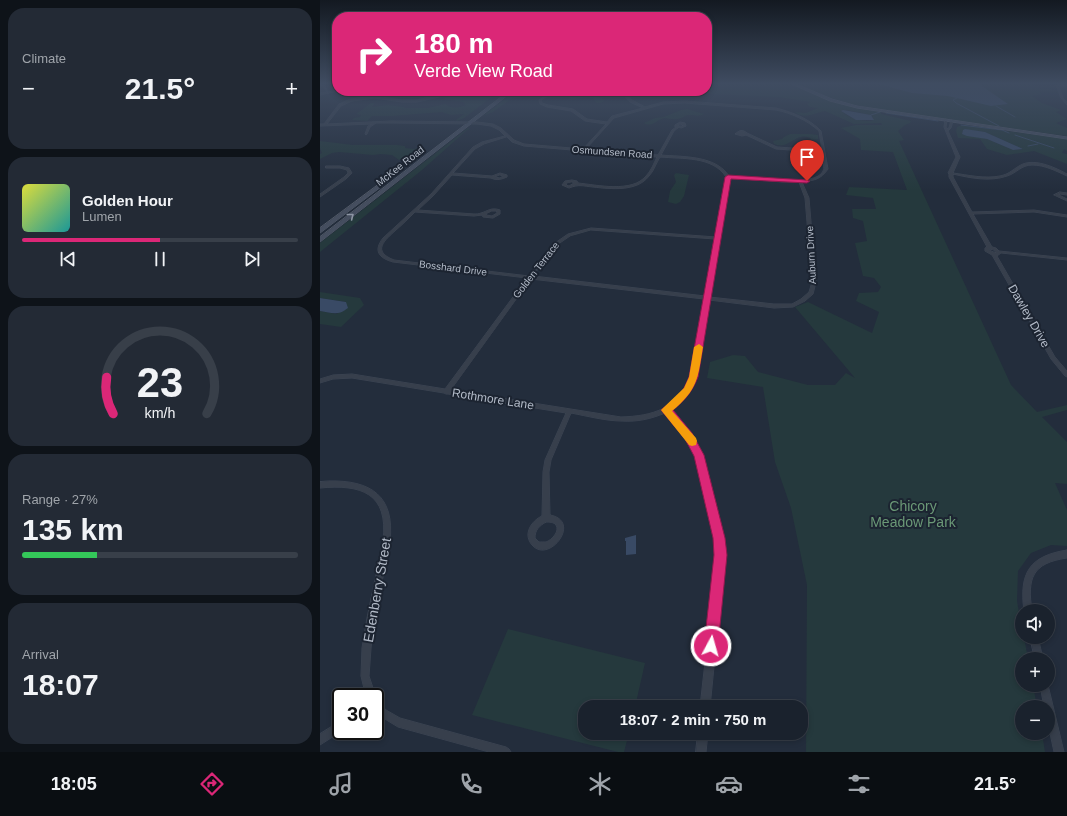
<!DOCTYPE html>
<meta charset="utf-8">
<style>
:root{--surface:#1a222d;--page:#232a35;--text:#f1f3f6;--muted:#9fa4aa;--line:#383f49;--accent:#db2777}
body{margin:0;font-family:Helvetica,sans-serif;background:var(--page);color:var(--text);height:100vh;display:flex;flex-direction:column;font-size:15px;white-space:nowrap}
*{box-sizing:border-box;margin:0}
p{font-size:13px;color:var(--muted)}
.icon{flex:none;width:22px;height:22px;fill:none;stroke:currentColor;stroke-width:2;stroke-linecap:round;stroke-linejoin:round}
.map{position:relative;flex:1;overflow:hidden}
.drawer{display:flex;flex-direction:column;gap:8px;padding:8px;background:#0e1319;width:320px}
.drawer>*{flex:none}
.top-card{position:absolute;left:12px;top:12px;width:380px;height:84px;border-radius:16px;box-shadow:0 2px 6px #0003,0 0 0 1px var(--line);background:#db2777;color:#fff;overflow:hidden}
.buttons{position:absolute;left:695px;top:604px;display:grid;gap:8px}
.buttons a{display:grid;place-items:center;width:40px;height:40px;border-radius:50%;background:var(--surface);box-shadow:0 2px 6px #0003,0 0 0 1px var(--line);font-size:20px}
.speed{position:absolute;left:12px;top:688px;display:flex;gap:8px;font-size:20px;font-weight:700;text-align:center}
.speed>*{display:grid;place-content:center;width:52px;height:52px;border-radius:50%;background:var(--surface);box-shadow:0 2px 6px #0003,0 0 0 1px var(--line);line-height:1}
.speed .limit{border:2px solid #111;border-radius:6px;background:#fff;color:#111}
.pin{position:absolute;display:grid;place-items:center;width:34px;height:34px;color:#fff;margin:-41px -17px;border-radius:50% 50% 50% 0;rotate:-45deg;box-shadow:0 0 4px #0007}
.pin .icon{rotate:45deg}
.me{position:absolute;width:44px;margin:-22px;rotate:6deg;stroke-linejoin:round;filter:drop-shadow(0 0 3px #0008)}
.turn{display:flex;align-items:center;gap:14px;height:84px;padding:0 16px;font-size:18px}
.turn .icon{width:52px;height:52px;stroke-width:2.5}
.turn b{display:block;font-size:28px;line-height:34px}
.big{font-size:30px;font-weight:600;line-height:1.1}
.drawer .tile{flex:1;display:flex;flex-direction:column;justify-content:center;gap:6px;min-width:0;padding:0 14px;border-radius:16px;background:var(--page)}
.drawer .dial{align-items:center;gap:0}
.dial svg{height:104px;overflow:visible;fill:none;stroke:var(--line);stroke-width:7;stroke-linecap:round;text-anchor:middle}
.dial text{fill:var(--text);stroke:none}
.song{display:flex;align-items:center;gap:12px}
.cover{width:48px;height:48px;border-radius:6px;background:linear-gradient(135deg,hsl(60 70% 55%),hsl(180 70% 35%))}
.played{height:4px;border-radius:2px;background:linear-gradient(90deg,var(--accent) 50%,var(--line) 50%)}
.keys{display:flex;justify-content:space-around;direction:ltr}
.heat{display:flex;justify-content:space-between;align-items:center;font-size:22px;direction:ltr}
.charge{height:6px;border-radius:3px;background:linear-gradient(90deg,#34c759 27%,var(--line) 0)}
.trip{position:absolute;left:258px;top:700px;width:230px;height:40px;border-radius:16px;background:var(--surface);box-shadow:0 2px 6px #0003,0 0 0 1px var(--line);font-weight:600;line-height:40px;text-align:center}
.tab-bar{display:flex;height:64px;justify-content:space-around;align-items:center;background:#0a0e12;color:var(--muted)}
.tab-bar .icon{width:28px;height:28px}
.tab-bar .active{color:var(--accent)}
.tab-bar b{font-size:18px;color:var(--text)}
main{display:flex;flex:1;min-height:0}
.map>svg:first-child{display:block}
</style>
<main>
<section class="drawer">
<div class="tile"><p>Climate</p>
<div class="heat"><a>−</a><b class="big">21.5°</b><a>+</a></div>
</div>
<div class="tile">
<div class="song"><i class="cover"></i><div><b>Golden Hour</b><p>Lumen</p></div></div>
<div class="played"></div>
<div class="keys"><svg class="icon" aria-label="previous" viewBox="0 0 24 24"><path d="M18 5L8 12l10 7zM5 5v14"/></svg><svg class="icon" aria-label="pause" viewBox="0 0 24 24"><path d="M8 5v14M16 5v14"/></svg><svg class="icon" aria-label="next" viewBox="0 0 24 24"><path d="M6 5l10 7-10 7zM19 5v14"/></svg></div>
</div>
<div class="tile dial"><svg viewBox="0 0 100 80">
<path d="M14 69A42 42 0 1 1 86 69"/>
<path d="M14 69A42 42 0 0 1 9 41" stroke="#db2777"/>
<text x="50" y="56" font-size="32" font-weight="700">23</text>
<text x="50" y="72" font-size="11">km/h</text>
</svg></div>
<div class="tile"><p>Range · 27%</p><b class="big">135 km</b><div class="charge"></div></div>
<div class="tile"><p>Arrival</p><b class="big">18:07</b></div>
</section>
<div class="map">
<svg width="747" height="752" viewBox="0 0 747 752">
<rect width="100%" height="100%" fill="#232d3c"/>
<path fill="#25393d" fill-rule="evenodd" d="M387 84H714L716 88 731 89 736 92 720 91 721 94 712 96 722 103 741 110 736 112 747 119 736 123 747 128V136L559 110 531 104 508 97 505 98 537 107 561 112V114L591 121 590 123 585 125 578 131 584 140 579 141 691 385 717 412 747 405V410L722 417 747 442V484L735 483 747 510V546L731 545 711 553 698 571 697 601 702 629V637H704L708 659H702V685H713L717 707H702V733H722L725 752H486L487 585 471 508 455 462 443 387 387 378 390 362 413 355 425 356 438 372 488 385H515L526 373 535 378 475 307 488 302 552 333 559 312 536 301 539 293 558 292 561 287 554 278 543 276 535 243 547 241 543 221 533 218 532 209H556L553 198 526 195 529 187 587 190 573 152 541 150 540 139 521 128 536 125H562L561 123 534 124 505 111C495 113 484 120 475 112L486 113 498 108 490 107 487 104 490 102 459 97 390 94 374 93 371 91H387ZM527 110 551 115 553 117 552 121C540 121 530 119 521 111Z
M173 91H180L144 118 137 121 136 120 144 114 131 115 122 112 72 116H52L47 121 32 120 34 118 40 117 41 115 36 114 51 103H55L52 107 67 105 84 107 85 108H108L125 104C132 109 139 108 146 105L143 102 123 99 130 96 140 97 152 92H174Z
M195 91H231C220 95 213 90 204 95V97L191 99 173 112 163 116Z
M280 91H286L277 95V97L285 100 281 103H276L273 98C264 96 258 99 249 100L251 98 236 94 242 92 249 94 262 92 266 94Z
M367 109 384 114C379 117 374 115 368 115 364 116 361 119 357 119 352 120 348 118 344 118 336 120 332 128 324 123L335 118 344 117 361 110Z
M642 125 747 139V151L744 149 742 153 747 154V164L714 151 687 155 667 149 660 139 638 138 636 131 637 127ZM643 130 665 132 703 149 693 150 667 139 642 134Z
M148 128 150 129 147 130 102 170 0 252V243Z
M470 134H490L498 135V139L492 140C483 131 473 142 464 145 461 146 457 145 454 144L453 141 462 139 464 137Z
M0 141 33 145H77L85 146V148L94 149 102 147 87 158 79 160 72 155 61 154 53 155 19 152 12 153 0 159V154L2 153 0 148Z
M356 173 369 175 364 196 360 202 356 204 348 202 350 191 356 182 354 175Z
M0 292 40 298 44 305 21 327 0 324V311L17 314 26 302 0 298Z
M188 629 325 663 315 707H265V733H309L304 752H298L152 715Z"/>
<path fill="#394a65" d="M559 84H659L688 104 671 106 628 96 592 93Z
M523 110 551 115 554 120H536L521 111Z
M645 129 665 132 703 149 693 150 667 139 647 136 642 134 643 130Z
M0 298 26 302 28 308C18 316 12 313 0 311Z
M316 535V554L306 555V541H305V538Z"/>
<g fill="none" stroke-linecap="round" stroke-linejoin="round">
<path stroke="#394a65" stroke-width="1" d="M637 98 633 100 636 103 679 126
M676 106 695 117
M566 113 618 121
M551 115 560 112
M641 125 682 130 689 133
M695 135 734 148
M708 146 718 144"/>
<defs>
<path id="street" d="M1 84H3L9 92 17 90 18 91 0 95V93L7 92Z
M736 84H747V86H739L743 98 747 102V105L741 98Z
M123 91H126L119 97 97 102H82L55 98 32 101 21 106 7 124 71 121 157 122 173 124 181 128 194 140 204 144 263 149 286 124 265 121 251 111 227 107 220 104 219 100 233 91H236L221 100 222 103 228 105 253 109 267 119 287 122 292 116 323 108 310 102 300 91H302L312 100 325 107 343 102 365 101 456 108C472 112 490 119 501 131L508 169C500 180 495 180 482 182L489 198 496 282 493 294 485 301 473 307 454 308 389 300 376 377 371 390 364 399 356 406 350 410 371 434 382 455 403 538 405 555 390 707H380L397 555 395 538 376 455 367 438 345 413C331 419 317 422 302 421 286 421 267 416 251 413L231 460 229 472 230 515C262 521 230 563 213 546 202 535 211 521 222 516L223 472 225 460 246 413 128 394H126L124 393 32 378 13 379 0 383V379L13 375 32 374 125 389 207 278 73 262C59 258 53 251 63 238L111 194 153 147 162 142 185 136 179 130 171 126 157 124 71 123H56L50 127 47 134 46 135 45 134 48 126 52 124 0 126V124H4L19 104 30 99 55 96 82 100H97L117 95ZM365 103 456 110C471 113 487 120 499 131L502 150 457 147 427 133C422 129 420 130 415 134L422 136 426 135 456 149 502 152 504 169C503 171 502 173 501 174 488 187 427 177 409 176 395 155 363 157 341 155L354 131 359 127 361 128 366 126 365 123 360 122 355 125V127H356L352 130 338 155 266 149 294 118 343 104ZM360 124 363 125V126H358ZM187 137 192 142 204 146 337 157C334 163 331 171 326 176 312 193 277 185 258 183L257 181 252 180 245 181 242 185 249 188C259 184 263 186 273 187 291 189 317 192 329 176 334 171 336 163 340 157 362 159 393 156 406 177L396 237 271 228 248 234 232 245 209 276 74 260C51 251 65 240 76 230 83 224 89 218 95 212L154 216 162 215 163 217 173 218 180 214V210C171 207 168 211 161 213 159 214 156 214 154 214L98 210 113 196 132 175 171 178C177 181 182 179 187 177V175L180 173 172 176 133 173 155 149 164 144ZM180 175 183 176 180 178 175 177ZM409 178 462 182H479L485 198 492 282 489 292 481 299 472 304H454L389 297ZM252 182 254 183 249 186 246 185 247 183ZM172 211H177V213L172 216 166 215V214ZM271 230 395 239 385 296 213 276 234 247 250 236ZM211 279 384 299 370 377C357 409 333 416 301 417L131 390ZM226 522C229 522 234 522 236 525 240 531 232 540 226 542 225 542 221 542 219 542L215 538C215 530 219 526 226 522Z
M626 119 627 120 626 127 627 129 629 128 631 120 633 121 631 128 628 131 640 157 633 173C648 175 664 179 680 176 689 174 691 171 699 166 713 157 734 167 747 174V176C736 171 725 165 712 165 701 165 697 173 687 176 670 182 650 178 633 174V177L652 212 714 210 747 215V217L714 212 653 214 672 247 676 248 679 251 747 258V260L681 253 677 256 735 357 747 371V377L745 376 731 359 672 255 665 251V248L667 247 629 177V174L628 173 636 157 624 127 625 120ZM669 249 674 250 676 253 669 250Z
M6 166H20L29 168 32 173 26 179 0 197V194L24 177 28 173 27 170 20 168H6Z
M740 192 747 193V195L740 194 739 195 747 199V201L734 195Z
M9 481C51 480 75 496 70 541L55 618 51 648 49 676 56 697 55 698V697H46L41 676 42 648 47 618 63 541C69 493 41 484 0 488V482Z
M747 550V558C712 563 707 578 712 611H704C699 573 709 556 747 550Z
M710 637H718L723 659H715Z
M728 684V685L744 752H734L728 724V707H724L720 685H728Z
M55 699 58 701 66 710 80 718 186 747 189 749 191 752H169L78 727 60 716 55 711Z
M21 721V731H22L0 745V734Z
M378 733H388L386 752H376Z"/>
<path id="secondary" d="M472 84H476L512 99 537 106 747 137V139L537 108 510 101Z
M189 91H193L0 242V237Z
M66 179 70 180 0 233V228Z"/>
</defs>
<use href="#street" stroke="#555d6a" stroke-width="0.5"/>
<use href="#secondary" stroke="#555d6a" stroke-width="1"/>
<use href="#street" fill="#373f4c" fill-rule="evenodd"/>
<use href="#secondary" fill="#454e5f" fill-rule="evenodd"/>
</g>
<defs><path id="oneway-chevron" d="M-2-3.5L2.5 0L-2 3.5" fill="none" stroke-width="1.6" stroke-linecap="round" stroke-linejoin="round"/></defs>
<use stroke="#8c94a3" href="#oneway-chevron" transform="translate(31 216) rotate(-38)"/>
<linearGradient id="sky" x2="0" y2="1"><stop stop-color="#131921"/><stop offset="0.44" stop-color="#3f4c61"/><stop offset="1" stop-color="#3f4c61" stop-opacity="0"/></linearGradient>
<rect width="747" height="190" fill="url(#sky)"/>
<path fill="#db2777" stroke="#8e194d" d="M408 175 487 180 490 181 487 183 411 179 378 377C372 392 365 400 353 410L372 433 384 455 405 538 407 555 398 646 396 651 391 653 386 651 384 646 394 555 393 538 374 456 365 439 341 410 359 395 364 388 369 377 405 177Z"/>
<path fill="#f59e0b" d="M379 344 383 347C378 377 378 390 352 411L376 438 377 441 376 445 372 446 369 445 341 410 364 388 369 377 374 347Z"/>
<g text-anchor="middle" dominant-baseline="central" stroke-width="4" stroke-linejoin="round" paint-order="stroke">
<g font-size="10" fill="#b2bac7" stroke="#1c2431">
<text transform="translate(292 152) rotate(4)">Osmundsen Road</text>
<text transform="translate(80 166) rotate(-38)">McKee Road</text>
<text transform="translate(491 255) rotate(-93)">Auburn Drive</text>
<text transform="translate(133 268) rotate(7)">Bosshard Drive</text>
<text transform="translate(216 270) rotate(-52)">Golden Terrace</text>
</g>
<g font-size="12" fill="#b2bac7" stroke="#1c2431">
<text transform="translate(709 316) rotate(60)">Dawley Drive</text>
<text transform="translate(173 399) rotate(9)">Rothmore Lane</text>
</g>
<g font-size="14" fill="#6a9876" stroke="#1c2431">
<text x="593" y="506">Chicory<tspan x="593" dy="16">Meadow Park</tspan></text>
</g>
<g font-size="14" fill="#b2bac7" stroke="#1c2431">
<text transform="translate(57 590) rotate(-80)">Edenberry Street</text>
</g>
</g>
</svg>
<div class="buttons">
<a><svg class="icon" aria-label="sound" viewBox="0 0 24 24"><path d="M4 9h4l5-4v14l-5-4H4zM17 9q2 3 0 6"/></svg></a>
<a>+</a>
<a>−</a>
</div>
<div class="speed"><div class="limit">30</div></div>
<div class="pin" style="left:487px;top:181px;background:#d93025"><svg class="icon" aria-label="arrive" viewBox="0 0 24 24"><path d="M6 21V4h12l-3 4 3 4H6"/></svg></div>
<svg class="me" style="left:391px;top:646px" viewBox="-20 -20 40 40"><circle r="17" fill="#db2777" stroke="#fff" stroke-width="3"/><path d="M0-11L8 9 0 5-8 9z" fill="#fff"/></svg>
<div class="trip">18:07 · 2 min · 750 m</div>
<div class="top-card">
<div class="turn"><svg class="icon" aria-label="right" viewBox="0 0 24 24"><path d="M7 20v-9h11M14 6l5 5-5 5"/></svg><div><b>180 m</b>Verde View Road</div></div>
</div>
</div>
</main>
<nav class="tab-bar">
<b>18:05</b>
<svg class="icon active" aria-label="directions" viewBox="0 0 24 24"><path d="M12 3l9 9-9 9-9-9zM9 14v-3h6M13 9l2 2-2 2"/></svg>
<svg class="icon" aria-label="music" viewBox="0 0 24 24"><path d="M9 18V5l10-2v13"/><circle cx="6" cy="18" r="3"/><circle cx="16" cy="16" r="3"/></svg>
<svg class="icon" aria-label="phone" viewBox="0 0 24 24"><path d="M5 4h4l2 5-3 2q2 4 5 5l2-3 5 2v4C11 20 4 13 5 4z"/></svg>
<svg class="icon" aria-label="climate" viewBox="0 0 24 24"><path d="M12 3v18M4 7l16 10M4 17L20 7"/></svg>
<svg class="icon" aria-label="car" viewBox="0 0 24 24"><path d="M5 17H2v-5l4-1 3-4h7l3 4 3 1v5h-3M9 17h6M6 11h13"/><circle cx="7" cy="17" r="2"/><circle cx="17" cy="17" r="2"/></svg>
<svg class="icon" aria-label="filters" viewBox="0 0 24 24"><path d="M4 7h16M4 17h16"/><circle cx="9" cy="7" r="2"/><circle cx="15" cy="17" r="2"/></svg>
<b>21.5°</b>
</nav>
